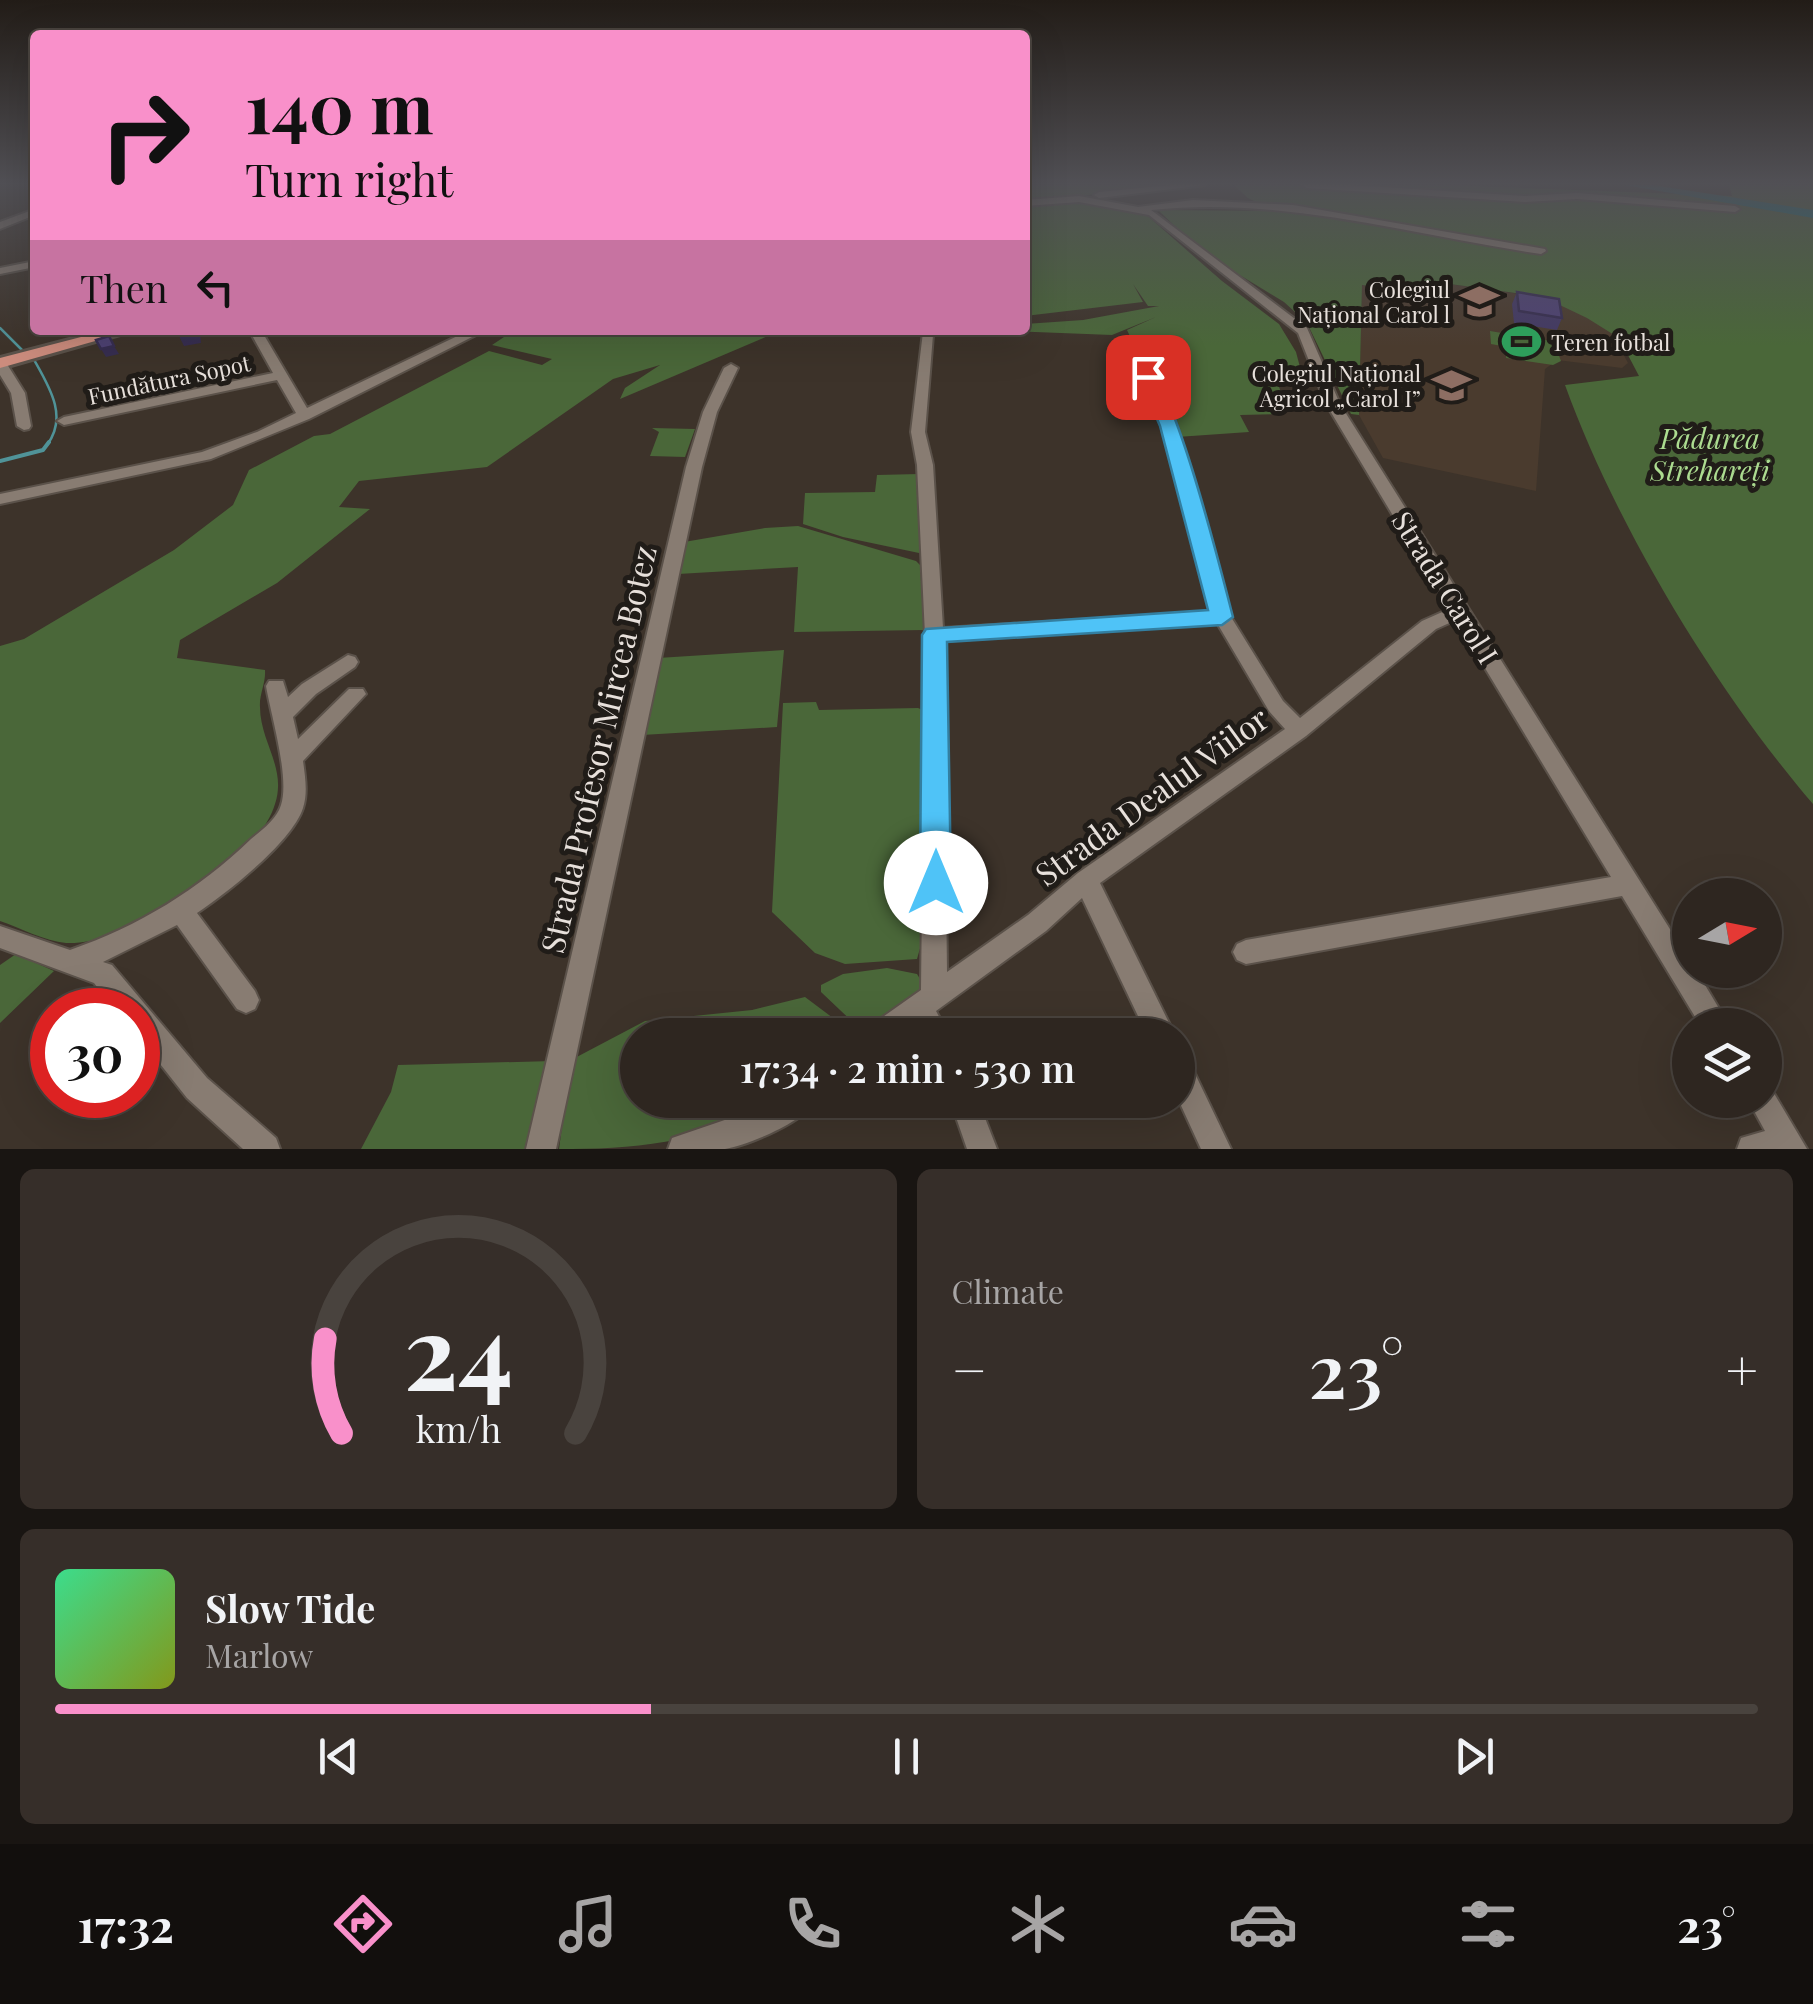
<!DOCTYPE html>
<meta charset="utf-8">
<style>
:root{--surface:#2e2620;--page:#362e29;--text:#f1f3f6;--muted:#a7a5a5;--line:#49433e;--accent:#f990ca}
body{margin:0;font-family:"Playfair Display",serif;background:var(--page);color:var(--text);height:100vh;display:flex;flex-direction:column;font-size:38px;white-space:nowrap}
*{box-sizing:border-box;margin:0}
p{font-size:32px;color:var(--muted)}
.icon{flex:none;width:55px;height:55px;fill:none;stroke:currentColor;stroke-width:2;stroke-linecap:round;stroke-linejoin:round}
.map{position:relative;height:1149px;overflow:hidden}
.drawer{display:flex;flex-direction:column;gap:20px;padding:20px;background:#191512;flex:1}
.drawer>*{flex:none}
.hud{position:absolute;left:30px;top:30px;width:1000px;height:305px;border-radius:10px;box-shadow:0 10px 40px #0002,0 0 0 2px var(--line);background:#f990ca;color:#111;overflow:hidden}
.needle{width:65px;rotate:80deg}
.controls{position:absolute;left:1672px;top:878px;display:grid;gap:20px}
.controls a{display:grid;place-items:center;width:110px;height:110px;border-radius:50%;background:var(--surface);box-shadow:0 10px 40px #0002,0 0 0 2px var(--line);font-size:50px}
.speed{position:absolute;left:30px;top:988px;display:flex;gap:20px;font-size:50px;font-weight:700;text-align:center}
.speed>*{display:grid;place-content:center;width:130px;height:130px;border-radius:50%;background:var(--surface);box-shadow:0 10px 40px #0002,0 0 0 2px var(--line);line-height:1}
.speed .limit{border:15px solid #d22;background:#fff;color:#111}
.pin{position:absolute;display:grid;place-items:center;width:85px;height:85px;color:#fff;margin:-42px;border-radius:20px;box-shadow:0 5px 15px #0006}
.me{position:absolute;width:110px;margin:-55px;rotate:0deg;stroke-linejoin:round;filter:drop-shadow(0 0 8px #0008)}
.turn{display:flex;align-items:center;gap:35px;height:210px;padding:0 50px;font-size:45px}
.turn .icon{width:130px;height:130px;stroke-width:2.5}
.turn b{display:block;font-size:70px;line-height:85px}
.then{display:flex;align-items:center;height:95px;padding:0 50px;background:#0003;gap:20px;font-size:38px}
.big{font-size:75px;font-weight:600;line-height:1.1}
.drawer .widget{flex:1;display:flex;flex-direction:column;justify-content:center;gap:15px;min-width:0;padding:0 35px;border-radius:15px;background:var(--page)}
.drawer .dial{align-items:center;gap:0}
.dial svg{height:260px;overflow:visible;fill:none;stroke:var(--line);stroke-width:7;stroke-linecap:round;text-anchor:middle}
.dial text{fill:var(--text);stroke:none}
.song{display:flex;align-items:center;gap:30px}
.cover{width:120px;height:120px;border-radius:15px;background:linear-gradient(135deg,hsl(150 70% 55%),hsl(70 70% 35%))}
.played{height:10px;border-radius:5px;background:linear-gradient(90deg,var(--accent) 35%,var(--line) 35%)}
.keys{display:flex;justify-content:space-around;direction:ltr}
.heat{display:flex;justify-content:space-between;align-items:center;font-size:55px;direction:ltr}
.drawer .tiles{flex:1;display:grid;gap:20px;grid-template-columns:1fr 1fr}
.widget:last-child{grid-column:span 2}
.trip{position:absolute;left:620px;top:1018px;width:575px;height:100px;border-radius:50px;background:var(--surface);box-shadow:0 10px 40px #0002,0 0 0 2px var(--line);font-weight:600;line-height:100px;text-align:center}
.menu{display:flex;height:160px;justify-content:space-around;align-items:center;background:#120f0d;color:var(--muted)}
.menu .icon{width:70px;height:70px}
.menu .on{color:var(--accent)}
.menu b{font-size:45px;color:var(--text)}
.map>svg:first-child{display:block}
</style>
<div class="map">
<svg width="1813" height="1149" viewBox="0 0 1813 1149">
<rect width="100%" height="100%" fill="#3d332a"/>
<path fill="#4a3b2e" d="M1449 284 1700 320 1650 340 1619 346 1628 363 1622 368 1557 360 1545 369 1536 491 1383 458 1359 415 1362 285 1448 298Z"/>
<path fill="#4a6739" d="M1025 185H1167L1025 203Z
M1234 185H1446L1732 196 1729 185H1813V804C1716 691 1616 526 1565 385L1639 376 1619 338 1587 318 1543 297 1450 284 1449 298 1362 285 1359 415 1351 414 1307 323 1284 302 1202 252 1158 210 1274 211 1248 198Z
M1074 201 1142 211 1222 281 1279 324 1296 352 1301 371 1274 373 1282 395 1273 396 1281 414 1240 415 1249 432 1177 437 1127 330 1156 317 1112 335 981 330H1025V324L1083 320 1159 306H1148L1133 284 1143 302 1025 316V205Z
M782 330 620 399 625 388 660 365 613 379 487 467 359 481 339 507 370 509 277 583 180 640 177 658 265 670C266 683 259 695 260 707 260 742 287 768 275 804 256 867 129 946 66 943 45 941 20 928 0 921V646L24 639 174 550 233 505 249 470 314 436 330 434 489 351 542 365 552 359 492 345 513 331Z
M1490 331 1551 341 1553 354 1558 353 1561 361 1553 365 1506 358 1507 347 1491 344Z
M652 428 695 429 685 457 650 456 659 432Z
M919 474 924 549 919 553 843 537 803 524 805 493 875 492 877 475Z
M798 526 916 561 920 565 924 630 794 632 798 567 678 574 684 542 765 528Z
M784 650 777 727 642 735 658 658Z
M816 702 819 710 918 708 925 711 924 934 917 959 845 964 815 953 772 912 783 703Z
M16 954 54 971 0 1023V965Z
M887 968 917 974 925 987 870 1030 859 1028 821 992V985L843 974Z
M805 997 837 1021 848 1035H638V1100H770C709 1144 632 1149 559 1149L571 1060 645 1021 752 1010Z
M553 1061 528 1149H361L391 1092 398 1065Z"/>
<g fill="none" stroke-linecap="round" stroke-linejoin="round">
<path stroke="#509398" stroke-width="2.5" d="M0 328 24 352
M33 358C48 385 69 416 47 445"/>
<path stroke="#509398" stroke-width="4" d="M0 461 43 450 49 442"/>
<path fill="#0f727c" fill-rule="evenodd" d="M1625 185H1653L1813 210V218Z"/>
<defs>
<path id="minor" d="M1172 185H1205L1099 198 1094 195 1099 192Z
M1302 185H1350L1525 196 1577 193 1735 206 1740 209 1735 212 1577 199 1525 202 1307 188Z
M1079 196 1138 207 1193 200 1293 205 1545 249 1546 251 1541 254C1411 235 1284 196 1151 210L1307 328 1340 404 1690 961V970H1696L1729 1025H1700L1622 896 1246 964 1237 960 1233 952 1237 944 1246 940 1611 877 1456 620 1436 629 1306 736 1100 883 1175 1035H1147L1082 898 1046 931 936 1011 949 1035H920L915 1026 903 1035H866L870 1026 921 990 925 635 917 465 911 432 923 332 933 335 925 432 933 465 943 628 1211 612 1163 425 1141 377 1148 373 1155 377 1177 425 1231 617 1283 701 1300 718 1422 621 1449 609 1326 404 1298 333 1149 215 1079 202 1025 206V200ZM1217 623 1269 711 1285 729 1078 873 1028 915 947 972 943 641Z
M35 209V215L0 229V222Z
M35 261V267L0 274V268Z
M249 330H261L307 408 470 330H486L309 419 211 459 0 504V494L202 452 257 432 296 413 277 380 64 425 57 421 64 417 273 373Z
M0 360 5 361 25 393 31 426 29 429 24 430 17 426 11 393 0 375Z
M731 364 738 368 717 412 702 467 556 1149H526L686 467 703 412 724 368Z
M348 655 355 657 358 662 355 667 316 694 293 717 298 739 349 689H363L366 694 303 761C305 776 308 793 303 808 292 842 227 893 197 913L255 991 259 1000 255 1009 246 1013 237 1009 177 925 103 962 112 965 207 1078 276 1138 280 1149H243L187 1098 138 1036V1010H115L94 983 0 948V926L70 950C139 926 198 890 251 839 262 830 277 819 281 805 290 778 271 715 266 686L269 681H283L288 697 302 684Z
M1178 1055 1188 1059 1231 1149H1201L1178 1099Z
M1765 1087 1772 1090 1807 1149H1737L1741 1138 1765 1131 1748 1100H1765Z
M773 1100H815C807 1121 748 1145 725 1149 707 1149 686 1149 668 1149L672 1138 757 1109Z
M950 1100H978L997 1149H967Z"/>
<path id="major" d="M108 330H134L0 368V358Z"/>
</defs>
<use href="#minor" stroke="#5b524a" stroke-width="4"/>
<use href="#major" stroke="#5b524a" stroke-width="6"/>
<use href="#minor" fill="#887c72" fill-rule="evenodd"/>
<use href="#major" fill="#cc8c7d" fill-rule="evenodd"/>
</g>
<path fill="#433964" d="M1517 292 1562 318 1557 330 1514 323 1512 304Z"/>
<path fill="#372e51" d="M195 330H199L200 332 201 343 184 346 178 334Z
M114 346 119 354 106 357 101 349Z"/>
<path fill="#4e4274" stroke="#372e51" stroke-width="2.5" d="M1517 292 1559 299 1562 318 1519 311Z
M178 330H195L178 334Z
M109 336 114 346 101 349 96 340Z"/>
<linearGradient id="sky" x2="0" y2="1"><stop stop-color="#221c17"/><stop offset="0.53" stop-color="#515055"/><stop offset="1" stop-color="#515055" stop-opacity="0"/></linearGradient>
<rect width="1813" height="346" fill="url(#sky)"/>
<path fill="#4fc3f7" stroke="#337fa1" stroke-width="2.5" d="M1148 372C1175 383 1223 579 1233 617L1222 625 947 642 951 883 947 892 936 896 925 892 920 883 922 635 926 629 1208 610 1160 426 1139 377Z"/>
<defs>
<symbol id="school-bare" viewBox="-9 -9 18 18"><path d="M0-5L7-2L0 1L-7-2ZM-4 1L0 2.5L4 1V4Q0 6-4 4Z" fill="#8d6e63" stroke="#201c18" stroke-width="2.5" paint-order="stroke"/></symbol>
<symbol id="stadium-bare" viewBox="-9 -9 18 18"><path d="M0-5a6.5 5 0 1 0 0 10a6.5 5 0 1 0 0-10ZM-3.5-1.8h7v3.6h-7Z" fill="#2e9e5b" stroke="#201c18" stroke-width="2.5" paint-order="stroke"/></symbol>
</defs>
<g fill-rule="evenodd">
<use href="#school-bare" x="1452" y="274" width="55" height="55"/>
<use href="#stadium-bare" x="1494" y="314" width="55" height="55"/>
<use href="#school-bare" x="1424" y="358" width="55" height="55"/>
</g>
<g text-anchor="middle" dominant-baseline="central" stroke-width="10" stroke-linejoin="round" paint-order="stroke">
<g font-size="22" fill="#e7e0db" stroke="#201c18" text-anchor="end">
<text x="1450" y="289">Colegiul<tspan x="1450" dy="25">Național Carol l</tspan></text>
<text x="1551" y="342" text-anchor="start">Teren fotbal</text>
<text x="1421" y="373">Colegiul Național<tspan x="1421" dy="25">Agricol „Carol I”</tspan></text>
</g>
<g font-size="22" fill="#e7e0db" stroke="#201c18">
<text transform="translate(169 379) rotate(-12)">Fundătura Sopot</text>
</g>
<g font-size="28" font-style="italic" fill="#acdc90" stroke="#201c18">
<text x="1710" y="437">Pădurea<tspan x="1710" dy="32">Strehareți</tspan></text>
</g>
<g font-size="28" fill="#e7e0db" stroke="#201c18">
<text transform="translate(1446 587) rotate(58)">Strada Carol I</text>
</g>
<g font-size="32" fill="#e7e0db" stroke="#201c18">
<text transform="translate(597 749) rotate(-77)">Strada Profesor Mircea Botez</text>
<text transform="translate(1151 795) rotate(-36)">Strada Dealul Viilor</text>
</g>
</g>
</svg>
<div class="controls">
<a><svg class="needle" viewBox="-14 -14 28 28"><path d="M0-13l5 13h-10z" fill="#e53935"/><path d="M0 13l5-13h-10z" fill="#a7a5a5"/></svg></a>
<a><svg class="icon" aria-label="layers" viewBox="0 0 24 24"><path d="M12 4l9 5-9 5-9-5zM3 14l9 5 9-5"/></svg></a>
</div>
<div class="speed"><div class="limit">30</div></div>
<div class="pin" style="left:1148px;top:377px;background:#d93025"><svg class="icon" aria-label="arrive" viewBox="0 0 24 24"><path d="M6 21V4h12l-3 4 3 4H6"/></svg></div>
<svg class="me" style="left:936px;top:883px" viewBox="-20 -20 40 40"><circle r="19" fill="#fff"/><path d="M0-13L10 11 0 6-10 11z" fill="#4fc3f7"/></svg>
<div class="trip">17:34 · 2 min · 530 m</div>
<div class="hud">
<div class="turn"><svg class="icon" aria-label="right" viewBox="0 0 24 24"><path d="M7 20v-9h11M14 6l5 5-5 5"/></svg><div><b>140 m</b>Turn right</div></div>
<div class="then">Then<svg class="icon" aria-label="left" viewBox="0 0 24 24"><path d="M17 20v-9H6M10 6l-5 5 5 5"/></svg></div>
</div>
</div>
<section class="drawer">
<div class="tiles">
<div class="widget dial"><svg viewBox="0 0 100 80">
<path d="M14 69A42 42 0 1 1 86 69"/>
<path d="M14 69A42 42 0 0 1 9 40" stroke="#f990ca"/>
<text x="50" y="56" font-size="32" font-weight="700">24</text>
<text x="50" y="72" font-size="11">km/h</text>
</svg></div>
<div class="widget"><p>Climate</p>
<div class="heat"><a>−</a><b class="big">23°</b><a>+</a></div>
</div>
<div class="widget">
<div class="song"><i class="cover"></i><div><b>Slow Tide</b><p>Marlow</p></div></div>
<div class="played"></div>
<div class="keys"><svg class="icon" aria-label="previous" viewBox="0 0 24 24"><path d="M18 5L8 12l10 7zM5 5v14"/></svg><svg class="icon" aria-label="pause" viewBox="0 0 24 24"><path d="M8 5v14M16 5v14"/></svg><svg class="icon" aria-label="next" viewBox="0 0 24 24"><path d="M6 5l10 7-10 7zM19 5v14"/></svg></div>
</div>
</div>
</section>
<nav class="menu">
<b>17:32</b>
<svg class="icon on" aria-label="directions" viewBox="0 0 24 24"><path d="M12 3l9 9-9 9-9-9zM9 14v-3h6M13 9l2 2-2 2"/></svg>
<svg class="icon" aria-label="music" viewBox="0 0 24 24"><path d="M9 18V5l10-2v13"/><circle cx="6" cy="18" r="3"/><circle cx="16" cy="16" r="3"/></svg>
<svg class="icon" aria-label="phone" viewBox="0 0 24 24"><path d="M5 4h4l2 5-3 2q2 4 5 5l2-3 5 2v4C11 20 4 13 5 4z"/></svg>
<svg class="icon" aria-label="climate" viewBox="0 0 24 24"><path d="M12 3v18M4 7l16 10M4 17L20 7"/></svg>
<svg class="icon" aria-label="car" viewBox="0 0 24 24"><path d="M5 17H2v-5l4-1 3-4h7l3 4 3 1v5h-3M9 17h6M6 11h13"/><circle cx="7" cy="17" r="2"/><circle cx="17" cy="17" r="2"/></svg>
<svg class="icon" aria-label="filters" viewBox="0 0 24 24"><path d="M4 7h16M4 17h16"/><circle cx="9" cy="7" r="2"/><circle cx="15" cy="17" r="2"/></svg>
<b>23°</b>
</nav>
